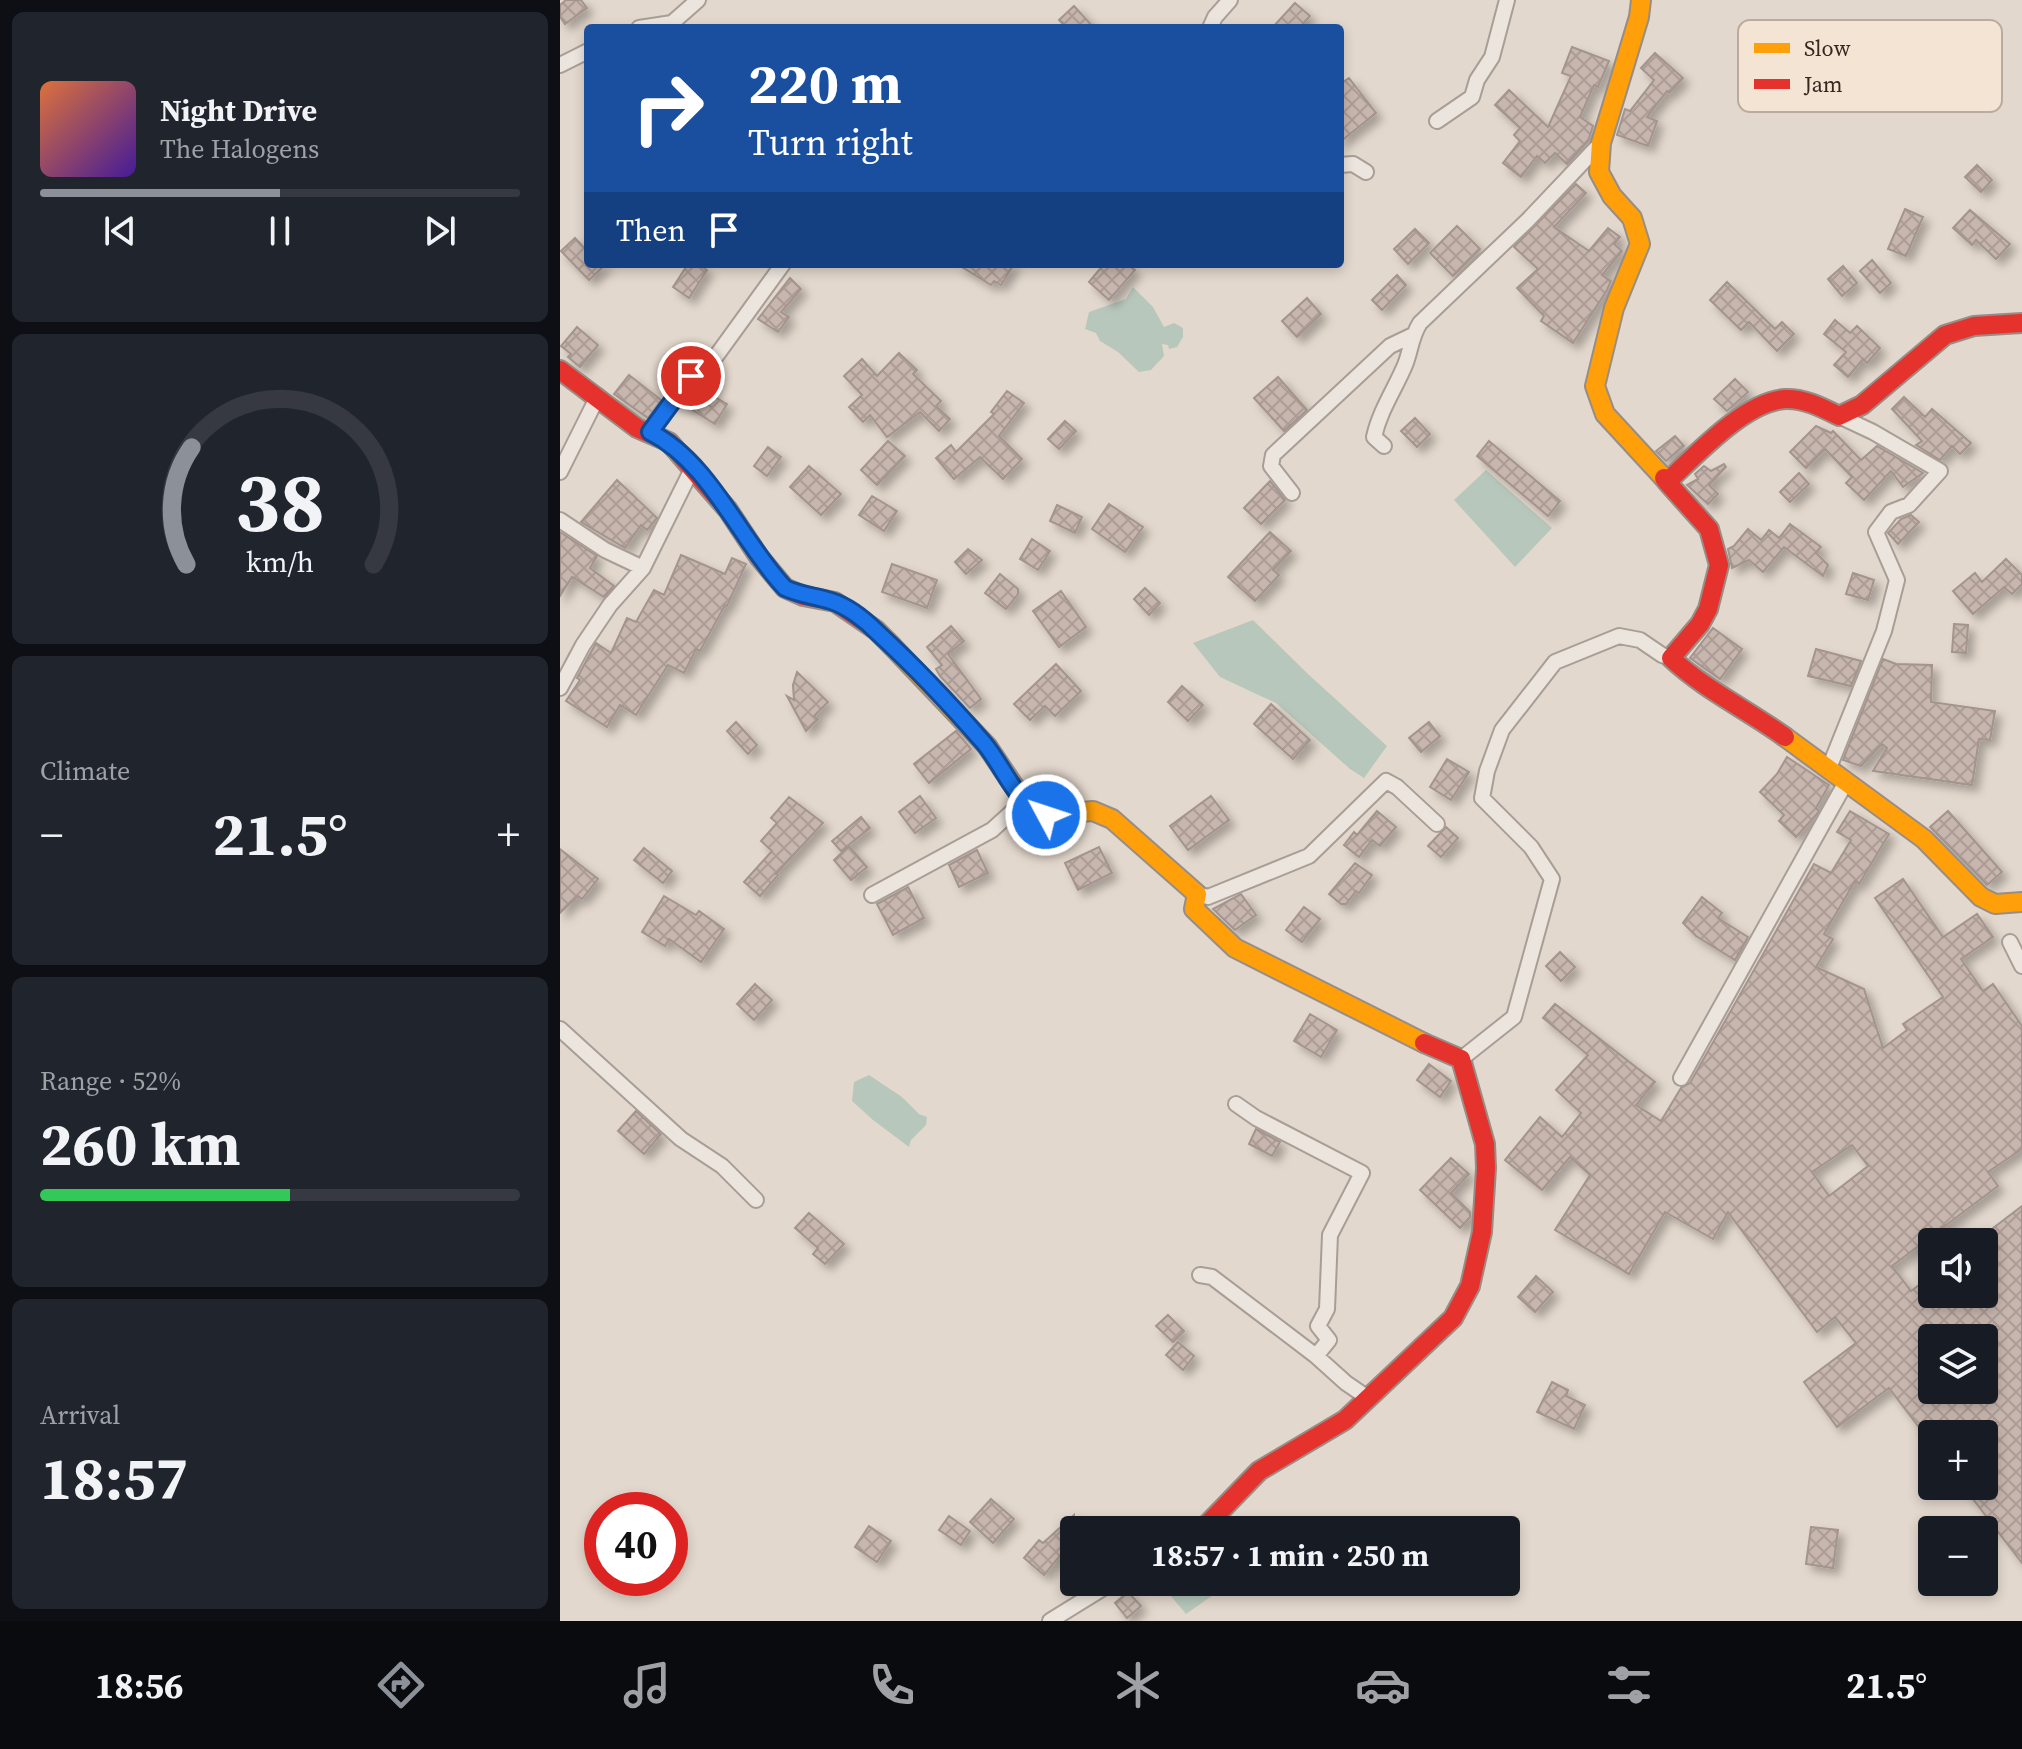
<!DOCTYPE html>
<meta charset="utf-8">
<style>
:root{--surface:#171b24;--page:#20242c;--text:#f1f3f6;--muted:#9ea1a6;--line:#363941;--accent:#8c9099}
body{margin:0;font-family:"Source Serif 4",serif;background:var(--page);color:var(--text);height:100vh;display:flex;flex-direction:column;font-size:30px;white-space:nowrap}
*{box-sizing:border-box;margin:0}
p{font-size:26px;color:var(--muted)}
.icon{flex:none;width:44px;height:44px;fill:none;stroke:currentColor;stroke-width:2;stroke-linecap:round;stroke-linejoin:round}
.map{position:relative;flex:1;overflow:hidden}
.drawer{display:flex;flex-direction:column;gap:12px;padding:12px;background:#0d0f14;width:560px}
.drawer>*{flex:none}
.guide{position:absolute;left:24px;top:24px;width:760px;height:244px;border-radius:8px;box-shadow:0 4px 12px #0003;background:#1a4fa0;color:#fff;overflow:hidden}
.buttons{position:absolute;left:1358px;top:1228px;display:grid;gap:16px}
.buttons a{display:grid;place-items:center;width:80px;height:80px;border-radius:8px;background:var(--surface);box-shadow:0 4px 12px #0003;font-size:40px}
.speed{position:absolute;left:24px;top:1492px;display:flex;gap:16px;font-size:40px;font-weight:700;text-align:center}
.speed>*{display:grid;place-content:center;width:104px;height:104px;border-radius:50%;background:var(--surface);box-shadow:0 4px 12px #0003;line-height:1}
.speed .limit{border:12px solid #d22;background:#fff;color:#111}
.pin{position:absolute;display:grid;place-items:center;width:68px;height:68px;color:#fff;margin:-34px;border:4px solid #fff;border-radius:50%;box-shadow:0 2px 8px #0007}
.me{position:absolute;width:88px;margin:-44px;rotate:310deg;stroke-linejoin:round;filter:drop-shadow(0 0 6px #0008)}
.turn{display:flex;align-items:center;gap:28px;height:168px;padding:0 32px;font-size:36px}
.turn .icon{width:104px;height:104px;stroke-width:2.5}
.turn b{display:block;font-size:56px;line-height:68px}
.then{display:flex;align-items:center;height:76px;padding:0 32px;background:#0003;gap:16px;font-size:30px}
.big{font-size:60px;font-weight:700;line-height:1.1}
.drawer .widget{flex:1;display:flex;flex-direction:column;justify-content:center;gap:12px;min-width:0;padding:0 28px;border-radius:12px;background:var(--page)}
.drawer .dial{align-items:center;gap:0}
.dial svg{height:208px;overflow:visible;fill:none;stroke:var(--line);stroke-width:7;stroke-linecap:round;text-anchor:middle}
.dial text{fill:var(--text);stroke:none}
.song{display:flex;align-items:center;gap:24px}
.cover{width:96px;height:96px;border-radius:12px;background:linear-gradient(135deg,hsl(20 70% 55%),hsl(260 70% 35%))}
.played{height:8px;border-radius:4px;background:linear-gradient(90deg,var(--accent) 50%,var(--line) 50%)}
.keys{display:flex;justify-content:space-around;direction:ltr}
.heat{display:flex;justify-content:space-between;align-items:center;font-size:44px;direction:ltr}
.charge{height:12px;border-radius:6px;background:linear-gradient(90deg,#34c759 52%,var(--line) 0)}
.trip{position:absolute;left:500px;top:1516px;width:460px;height:80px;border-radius:8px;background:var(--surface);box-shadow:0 4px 12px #0003;font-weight:700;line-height:80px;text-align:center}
.tabs{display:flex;height:128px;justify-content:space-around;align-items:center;background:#090b0e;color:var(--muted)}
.tabs .icon{width:56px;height:56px}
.tabs .current{color:var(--accent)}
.tabs b{font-size:36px;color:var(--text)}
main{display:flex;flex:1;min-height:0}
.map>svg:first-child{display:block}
</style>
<main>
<section class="drawer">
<div class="widget">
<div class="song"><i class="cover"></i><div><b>Night Drive</b><p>The Halogens</p></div></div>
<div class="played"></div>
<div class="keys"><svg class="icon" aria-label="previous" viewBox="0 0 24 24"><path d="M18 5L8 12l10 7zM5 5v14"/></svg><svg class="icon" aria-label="pause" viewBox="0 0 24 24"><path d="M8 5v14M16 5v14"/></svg><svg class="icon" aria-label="next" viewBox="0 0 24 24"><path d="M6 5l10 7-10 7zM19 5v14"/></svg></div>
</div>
<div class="widget dial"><svg viewBox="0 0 100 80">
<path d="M14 69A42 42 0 1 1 86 69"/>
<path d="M14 69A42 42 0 0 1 16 24" stroke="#8c9099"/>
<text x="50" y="56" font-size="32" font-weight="700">38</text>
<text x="50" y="72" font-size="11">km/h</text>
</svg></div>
<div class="widget"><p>Climate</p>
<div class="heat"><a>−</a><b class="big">21.5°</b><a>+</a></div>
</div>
<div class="widget"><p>Range · 52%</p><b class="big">260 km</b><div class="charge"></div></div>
<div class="widget"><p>Arrival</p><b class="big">18:57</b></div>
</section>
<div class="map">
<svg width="1462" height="1621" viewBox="0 0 1462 1621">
<defs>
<pattern id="building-cross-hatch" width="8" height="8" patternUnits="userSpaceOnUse" patternTransform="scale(2)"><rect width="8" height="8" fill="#c7b6ae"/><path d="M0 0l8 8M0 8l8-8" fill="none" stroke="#ac9c95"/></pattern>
<filter id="shadow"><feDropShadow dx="6" dy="6" stdDeviation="4" flood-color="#0004"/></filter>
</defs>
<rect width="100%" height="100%" fill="#e3d8cd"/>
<path fill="#b8c7bb" d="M573 287 593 307 604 327 614 323 623 328V337L617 347 609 349 608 345 602 344 604 356 591 370 579 372 558 352 540 341 536 333 525 329 529 312 566 299Z
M926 470 992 528 955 567 894 500Z
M693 620 748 674 827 746 804 778 790 769 716 703 660 677 633 643Z
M309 1075 342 1097 359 1114 367 1117 366 1125 351 1140 349 1147 313 1120 292 1101 294 1082Z
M599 1582H667L656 1593 626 1614Z"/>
<path fill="url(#building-cross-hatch)" stroke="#a3948d" stroke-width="2" fill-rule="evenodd" filter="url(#shadow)" d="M6 0H21L27 8 5 24 0 17V5Z
M735 3 750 16 739 28H712Z
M514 6 534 28H507L499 20Z
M1012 47 1049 61 1038 87 1034 85 1020 117 1033 126 1028 141 1007 164 995 153 985 163 977 156 961 177 943 163 960 141 954 135 960 128 935 105 949 90 988 127 1011 76 1002 73Z
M1095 53 1123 78 1109 93 1107 91 1087 117 1097 121 1088 146 1057 135 1065 109 1070 111 1094 80 1081 68Z
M789 78 816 113 780 142V84Z
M1417 165 1432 180 1421 192 1405 177Z
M1016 184 1026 193 994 227 1029 251 1048 228 1060 237 1054 244 1062 251 1042 275 1051 281 1047 290 1013 343 981 321 984 316 957 288 978 269 954 247Z
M1345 209 1363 217 1346 256 1328 249Z
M1410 210 1450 244 1436 259 1416 240 1412 245 1393 228Z
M897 226 920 249 893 276 870 253Z
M855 229 869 243 848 264 834 249Z
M15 238 28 252V264H46L29 280 1 251Z
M1312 260 1331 283 1320 293 1300 271Z
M128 264H137L147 270 129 298 113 287Z
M397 264H454L441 285 434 281 431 285Z
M544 264H567L575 270 549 300 529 282Z
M1283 266 1297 283 1282 296 1268 279Z
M837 275 846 285 822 310 812 300Z
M230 278 241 289 221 312 229 317 218 332 198 319Z
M1167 282 1215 329 1222 322 1234 334 1217 351 1189 322 1181 330 1150 300Z
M747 298 761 314 737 337 722 321Z
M1275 320 1290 333 1297 326 1320 348 1307 363 1303 359 1288 377 1274 365 1286 352 1264 334Z
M17 327 38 345 20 367 8 357 11 354 1 346Z
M339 353 357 370 353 374 381 401 376 406 390 419 379 431 360 412 327 437 310 415 303 422 289 407 302 395 284 376 302 359 317 376Z
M69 375 101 400 88 418 54 394Z
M718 377 747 410 724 431 694 398Z
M1175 379 1188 392 1167 411 1154 399Z
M136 386 167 404 155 424 123 404Z
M447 391 464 403 439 436 462 459 443 479 420 457 394 479 376 458 391 445 396 452 434 414 431 412Z
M1344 397 1365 417 1372 409 1411 443 1400 454 1392 446 1380 460 1356 445 1362 441 1332 409Z
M855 418 870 434 857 447 841 431Z
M505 421 516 431 499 449 488 439Z
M1256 426 1271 433 1273 431 1301 460 1317 446 1363 473 1343 487 1331 471 1304 500 1286 483 1292 477 1265 449 1246 468 1230 452Z
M1115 436 1124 446 1106 461 1096 451Z
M328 441 345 456 317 485 301 470Z
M929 441 1000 501 988 516 917 456Z
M208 447 221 457 207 476 194 466Z
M1164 464 1166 467 1149 485 1158 494 1148 504 1127 485 1138 479 1135 474 1144 466 1151 471Z
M249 466 281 494 261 515 230 487Z
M1239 473 1249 484 1230 502 1220 492Z
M57 480 97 518 87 530 81 525 65 548 21 522Z
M710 481 725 500 701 524 684 508Z
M312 496 337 511 324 531 299 515Z
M549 504 583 527 565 552 532 529Z
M497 505 522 517 515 533 490 521Z
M1351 515 1359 522 1338 544 1328 533 1341 519Z
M1230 524 1261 547 1256 553 1268 565 1263 576 1224 547 1203 572 1189 560 1172 568 1168 549 1174 546 1188 529 1201 540 1209 530 1219 538Z
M0 532 37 556 30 568 54 586 44 597 12 577 0 596Z
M710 532 731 551 713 570 719 575 695 601 668 577Z
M472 539 490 551 478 570 460 559Z
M408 549 422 560 406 574 395 562Z
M121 555 165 574 172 558 186 564 167 606 165 605 140 651 136 649 124 673 108 665 76 715 60 705 47 727 6 701 20 680 17 678 36 643 51 653 67 618 76 622 94 590 104 595Z
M1446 559 1462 575V584L1452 594 1444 587 1413 614 1393 591 1415 573 1422 582Z
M332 564 377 580 367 608 322 592Z
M1293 573 1314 580 1308 600 1286 594Z
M440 574 458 589V594L446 609 425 593Z
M585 588 600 603 589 615 574 599Z
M501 591 526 627 499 647 473 611Z
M1394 624 1408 625 1406 653 1392 652Z
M391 626 404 641 388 654 421 699 410 708 380 676 376 669 382 665 367 647Z
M1153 628 1182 649 1160 679 1130 658Z
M1256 649 1301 661 1291 686 1248 676Z
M1323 659 1336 664 1372 665 1371 702 1435 711 1430 740 1419 739 1412 785 1313 771 1327 748 1322 744 1301 766 1283 760Z
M496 664 521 691 495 716 485 706 470 720 454 704Z
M237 672 268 702 254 716 258 719 246 731 227 696 234 700 233 685Z
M622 686 643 705 628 721 608 702Z
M711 704 750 740 733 759 694 724Z
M176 722 197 745 188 754 167 731Z
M869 722 880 736 861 752 849 738Z
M396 731 411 749 369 783 354 764Z
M1227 757 1269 785 1256 808 1259 811 1256 815 1236 837 1219 821 1224 815 1200 792 1217 774Z
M887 759 909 772 891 800 870 787Z
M360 796 376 818 355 833 339 812Z
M651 796 669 820 628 850 610 826Z
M229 797 263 823 216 874 218 875 200 896 184 882 212 851 201 841 217 823 211 818Z
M817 811 836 827 820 846 812 840 799 857 784 845 794 832 797 835Z
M1290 811 1329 834 1299 884 1295 881 1264 934 1273 939 1256 967 1304 989 1323 1048 1347 1030 1343 1024 1383 997 1315 898 1343 879 1383 937 1417 914 1433 937 1401 959 1423 991 1433 984 1462 1026V1149L1428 1172 1438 1186 1332 1266 1351 1291 1372 1275V1294H1424V1235L1462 1206V1563L1403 1486H1424V1434H1364L1329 1388 1277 1427 1244 1382 1296 1343 1275 1317 1257 1332 1168 1212 1153 1239 1105 1212 1069 1274 995 1230 1030 1175 1010 1157 982 1190 945 1160 980 1117 1002 1137 1021 1113 996 1090 1028 1055 983 1018 995 1004 1095 1082 1076 1105 1101 1121 1121 1088 1130 1083 1254 864 1271 873 1291 840 1277 832ZM1292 1145 1308 1166 1269 1196 1252 1172ZM1372 1338H1424V1390H1372Z
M1388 811 1442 872 1427 885 1370 827Z
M301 817 310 828 281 851 272 841Z
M886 827 898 838 881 857 868 846Z
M289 846 307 867 291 880 274 860Z
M539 847 552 873 518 890 505 863Z
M84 848 112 871 103 883 74 860Z
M0 849 38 879 22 899 18 896 0 913Z
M417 850 428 873 399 887 389 865Z
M795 863 812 875 799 893 796 891 786 904H781L769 894Z
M348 887 364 918 333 935 317 904Z
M681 894 696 915 675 930 653 909Z
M104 896 136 915 139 911 164 929 141 962 109 939 105 946 82 932Z
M1142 897 1162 913 1158 918 1188 937 1175 960 1136 936 1123 923Z
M744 907 760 919 742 942 726 930Z
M1000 952 1015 967 1001 981 986 966Z
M195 984 212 1000 194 1020 177 1004Z
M750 1014 777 1030 761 1057 734 1041Z
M869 1064 891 1081 880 1097 857 1080Z
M76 1111 101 1134 84 1154 58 1131Z
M696 1129 720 1142 712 1156 689 1144Z
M891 1158 909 1174 891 1193 910 1212V1217L900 1228 860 1190Z
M249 1213 284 1244 265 1264 253 1254 258 1248 235 1228Z
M976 1276 993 1292 975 1312 958 1297Z
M608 1315 624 1331 613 1342 596 1326Z
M618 1342 634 1356 623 1370 606 1355Z
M992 1382 1008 1390 1006 1396 1025 1405 1014 1429 977 1412Z
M431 1499 454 1519 433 1543 410 1522Z
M514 1515V1539L484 1575 464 1558 479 1540 483 1543Z
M389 1516 410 1531 401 1545 379 1530Z
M309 1526 331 1541 317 1562 295 1547Z
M1251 1527 1278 1530 1273 1568 1246 1564Z
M568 1592 581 1606 567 1618 555 1603Z"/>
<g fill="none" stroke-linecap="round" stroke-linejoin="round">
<defs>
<path id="street" d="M79 28 112 23 138 0
M650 28 655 17 670 0
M0 65 28 51
M877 121 912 97 917 80 932 57 947 0
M780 165 793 164 806 172
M90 432 131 376 154 359 223 264
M824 446 814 437C820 410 835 389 845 365 851 350 851 337 860 323L968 220 1041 143
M0 472 38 396
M732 493 711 466 713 455 830 346 851 336
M0 520 45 550 83 568
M0 688 23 645 50 605 83 568 133 467
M1269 768 1324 631 1337 580 1316 532 1331 512 1349 505 1380 471 1313 432 1279 416
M637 894 648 897 749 856 826 781 837 787 877 824
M312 895 432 830 464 801
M1450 942 1462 966
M0 1029 121 1139 162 1166 196 1200
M901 1059 954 1017 992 879 971 847 922 798 927 771 942 730 995 662 1059 636 1080 640 1102 655 1111 658
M1121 1078 1286 782
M676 1104 696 1118 802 1173 770 1235 767 1309 758 1326 769 1340 756 1356
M640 1275 652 1277 756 1356 786 1383 808 1398
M490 1621 553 1582"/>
<path id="slow" d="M1081 0 1079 17 1041 143 1039 172 1052 196 1072 218 1080 244 1054 308 1035 386 1045 414 1104 478
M331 645 427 746 464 801 473 810 486 815 533 811 552 819 637 894 634 909 675 948 864 1043
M1225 737 1364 839 1421 897 1435 904 1462 902"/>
<path id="jam" d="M0 370 77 428 109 442 168 510 199 557 225 588 243 596 275 602 316 630 331 645
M1104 478 1107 482C1136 455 1184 402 1225 399 1244 398 1263 408 1279 416L1302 405 1385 335 1414 326 1462 323
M1107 482 1149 529 1159 565 1148 609 1140 624 1111 658C1145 690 1188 710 1225 737
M642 1530 699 1471 785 1420 893 1318 910 1286 922 1232 926 1168 925 1144 901 1059 864 1043"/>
</defs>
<use href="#street" stroke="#a89e96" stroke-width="18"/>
<use href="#slow" stroke="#988d86" stroke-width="22"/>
<use href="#jam" stroke="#988d86" stroke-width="22"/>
<use href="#street" stroke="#ece5de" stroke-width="14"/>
<use href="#slow" stroke="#ff9f0a" stroke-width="18"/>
<use href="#jam" stroke="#e5322d" stroke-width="18"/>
</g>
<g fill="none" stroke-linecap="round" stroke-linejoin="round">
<defs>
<path id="route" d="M131 376 90 432C150 462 180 540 225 588 240 595 255 596 271 601 287 606 305 620 317 632 354 666 390 704 423 742 444 766 455 804 486 815"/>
</defs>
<use href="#route" stroke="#114b97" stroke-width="20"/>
<use href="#route" stroke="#1a73e8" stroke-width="14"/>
</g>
<rect x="1178" y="20" width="264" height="92" rx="12" fill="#f4e4d4" stroke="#bbab9e" stroke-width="2"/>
<rect x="1194" y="43" width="36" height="10" fill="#ff9f0a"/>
<rect x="1194" y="79" width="36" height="10" fill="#e5322d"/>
<g font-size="22" fill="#37251f">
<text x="1244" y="56">Slow</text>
<text x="1244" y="92">Jam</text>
</g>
</svg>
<div class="buttons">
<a><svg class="icon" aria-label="sound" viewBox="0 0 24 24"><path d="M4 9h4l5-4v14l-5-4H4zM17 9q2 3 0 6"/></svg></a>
<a><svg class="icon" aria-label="layers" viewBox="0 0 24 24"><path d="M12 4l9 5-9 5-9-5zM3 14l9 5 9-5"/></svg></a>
<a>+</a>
<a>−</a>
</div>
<div class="speed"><div class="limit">40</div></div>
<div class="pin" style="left:131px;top:376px;background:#d93025"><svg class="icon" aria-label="arrive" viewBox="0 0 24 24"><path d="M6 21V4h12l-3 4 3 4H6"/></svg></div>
<svg class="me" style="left:486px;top:815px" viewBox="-20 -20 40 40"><circle r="17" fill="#1a73e8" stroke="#fff" stroke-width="3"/><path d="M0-11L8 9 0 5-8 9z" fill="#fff"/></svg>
<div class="trip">18:57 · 1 min · 250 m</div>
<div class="guide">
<div class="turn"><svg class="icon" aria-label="right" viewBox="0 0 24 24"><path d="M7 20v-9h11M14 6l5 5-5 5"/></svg><div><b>220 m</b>Turn right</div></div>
<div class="then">Then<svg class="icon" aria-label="arrive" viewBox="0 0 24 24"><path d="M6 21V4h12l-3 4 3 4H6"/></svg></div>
</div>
</div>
</main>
<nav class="tabs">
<b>18:56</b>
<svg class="icon current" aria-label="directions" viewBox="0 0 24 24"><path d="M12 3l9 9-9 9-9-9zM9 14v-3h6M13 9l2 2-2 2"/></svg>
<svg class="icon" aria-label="music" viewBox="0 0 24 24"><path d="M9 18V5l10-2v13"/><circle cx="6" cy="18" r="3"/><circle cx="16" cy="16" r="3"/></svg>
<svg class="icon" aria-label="phone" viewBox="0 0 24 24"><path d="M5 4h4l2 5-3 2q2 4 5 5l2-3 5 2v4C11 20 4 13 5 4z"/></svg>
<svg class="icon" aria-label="climate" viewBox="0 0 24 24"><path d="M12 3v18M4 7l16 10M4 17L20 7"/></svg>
<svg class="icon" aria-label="car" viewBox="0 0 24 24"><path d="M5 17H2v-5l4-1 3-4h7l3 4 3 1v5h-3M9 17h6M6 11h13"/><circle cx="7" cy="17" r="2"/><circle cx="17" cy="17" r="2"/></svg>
<svg class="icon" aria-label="filters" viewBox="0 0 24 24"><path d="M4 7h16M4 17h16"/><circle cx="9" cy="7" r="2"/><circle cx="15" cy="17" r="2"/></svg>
<b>21.5°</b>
</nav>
